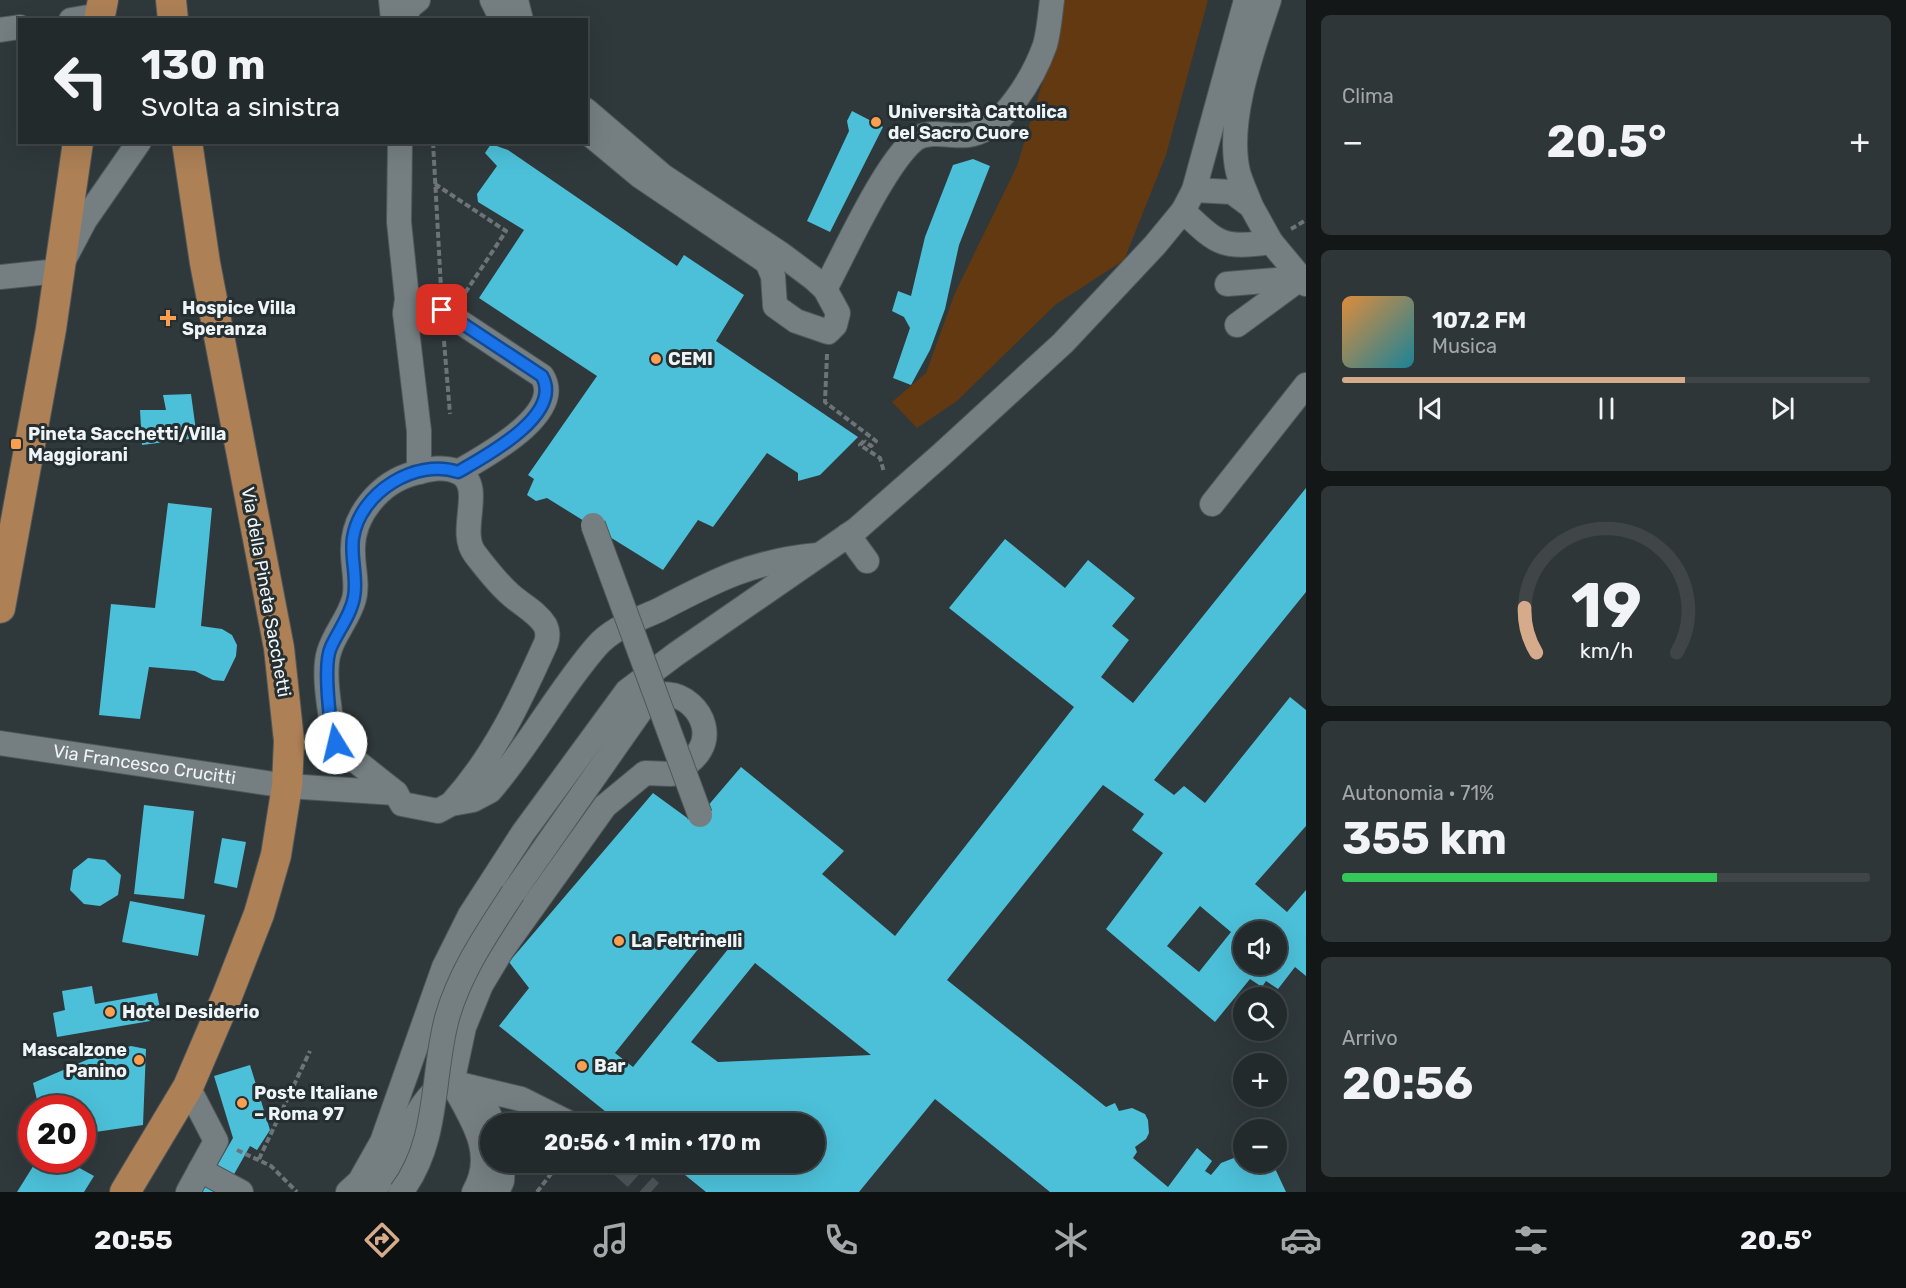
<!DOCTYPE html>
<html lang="it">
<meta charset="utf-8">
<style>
:root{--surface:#232a2c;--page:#2f3638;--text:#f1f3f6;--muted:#a3a7a9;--line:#404648;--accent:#d6ab8b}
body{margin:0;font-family:Rubik,sans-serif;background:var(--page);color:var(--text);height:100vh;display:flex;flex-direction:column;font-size:22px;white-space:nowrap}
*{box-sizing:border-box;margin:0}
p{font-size:20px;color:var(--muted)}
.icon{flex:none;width:33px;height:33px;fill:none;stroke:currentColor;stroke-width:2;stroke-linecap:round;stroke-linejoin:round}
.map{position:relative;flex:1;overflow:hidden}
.details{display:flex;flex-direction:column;gap:15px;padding:15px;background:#131718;width:600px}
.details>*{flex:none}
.banner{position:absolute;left:18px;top:18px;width:570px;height:126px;border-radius:0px;box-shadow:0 6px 24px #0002,0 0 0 2px var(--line);background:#232a2c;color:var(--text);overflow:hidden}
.tools{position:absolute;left:1233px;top:921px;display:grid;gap:12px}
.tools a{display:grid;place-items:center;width:54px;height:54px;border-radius:50%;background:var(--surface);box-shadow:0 6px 24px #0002,0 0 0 2px var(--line);font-size:30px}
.speed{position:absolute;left:18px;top:1095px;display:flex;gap:12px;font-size:30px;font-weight:700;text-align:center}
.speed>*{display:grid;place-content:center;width:78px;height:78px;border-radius:50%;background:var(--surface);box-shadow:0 6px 24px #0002,0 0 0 2px var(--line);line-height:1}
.speed .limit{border:9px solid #d22;background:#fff;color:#111}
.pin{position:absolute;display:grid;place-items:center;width:51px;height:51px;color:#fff;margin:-26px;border-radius:12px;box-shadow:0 3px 9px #0006}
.me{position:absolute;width:66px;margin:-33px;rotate:351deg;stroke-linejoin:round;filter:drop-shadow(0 0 4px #0008)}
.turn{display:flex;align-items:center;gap:21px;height:126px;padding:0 24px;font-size:27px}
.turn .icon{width:78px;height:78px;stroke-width:2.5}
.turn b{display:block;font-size:42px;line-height:51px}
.big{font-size:45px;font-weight:700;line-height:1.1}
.details .card{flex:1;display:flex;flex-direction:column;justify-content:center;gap:9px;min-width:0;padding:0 21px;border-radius:9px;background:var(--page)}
.details .dial{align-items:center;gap:0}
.dial svg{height:156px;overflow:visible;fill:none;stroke:var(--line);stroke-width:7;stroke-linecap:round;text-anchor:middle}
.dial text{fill:var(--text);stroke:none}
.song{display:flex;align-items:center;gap:18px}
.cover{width:72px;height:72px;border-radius:9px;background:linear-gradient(135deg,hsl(30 70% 55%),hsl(190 70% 35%))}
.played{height:6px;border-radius:3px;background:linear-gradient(90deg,var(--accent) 65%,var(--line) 65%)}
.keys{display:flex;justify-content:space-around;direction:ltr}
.heat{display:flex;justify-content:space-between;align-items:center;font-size:33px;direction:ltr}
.charge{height:9px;border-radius:4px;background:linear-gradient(90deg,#34c759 71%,var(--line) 0)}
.trip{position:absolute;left:480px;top:1113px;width:345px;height:60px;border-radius:30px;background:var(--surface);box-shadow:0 6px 24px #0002,0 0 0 2px var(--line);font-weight:700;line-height:60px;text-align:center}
.tabs{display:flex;height:96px;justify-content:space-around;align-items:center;background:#0e1112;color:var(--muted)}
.tabs .icon{width:42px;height:42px}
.tabs .active{color:var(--accent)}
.tabs b{font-size:27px;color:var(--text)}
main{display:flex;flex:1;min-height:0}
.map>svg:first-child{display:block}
</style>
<main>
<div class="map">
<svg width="1306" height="1192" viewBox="0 0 1306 1192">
<rect width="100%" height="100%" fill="#2f383b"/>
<path fill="#633911" d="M1062 0H1208L1166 155 1124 260 1055 305 957 401 917 428 892 402 926 373 955 293 1017 166 1054 44Z"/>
<path fill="#4cc0d9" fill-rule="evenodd" d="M852 111 883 127 830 232 807 221 849 131 847 121Z
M491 144 508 150 677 266 684 255 744 295 716 341 858 437 820 475 798 481V473L767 453 713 527 698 520 663 570 547 498 536 501 527 495 534 479 528 475 597 376 479 298 524 230 478 202 477 194 497 166 485 153Z
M973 159 990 166 959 245 945 309 930 350 911 385 893 378 910 328 904 317 892 311 898 291 911 296 925 237 953 165Z
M191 394 197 438 142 445 140 410H166L163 395Z
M1306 488V592L1154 780 1174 795 1184 786 1205 803 1290 697 1306 710V826L1255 884 1287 912 1306 890V976L1295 967 1278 989 1266 981 1262 987 1250 979 1215 1022 1106 929 1163 853 1132 830 1144 814 1103 785 947 980 1106 1107 1115 1103 1119 1111 1132 1108 1145 1114 1148 1120 1149 1133 1146 1139 1135 1147 1137 1152 1133 1158 1168 1187 1197 1148 1212 1161 1205 1171 1211 1175 1221 1163 1244 1154V1162H1272L1286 1192H1050L935 1099 859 1192H706L669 1162H814V1124H621L499 1026 529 988 509 962 653 793 690 820 700 815 741 767 844 851 822 874 895 936 1074 707 949 608 1005 539 1065 588 1088 560 1135 598 1112 626 1129 640 1101 677 1133 703ZM1200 906 1231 932 1199 972 1167 946ZM1244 932H1276V964H1244ZM711 933 729 948 633 1067 615 1053ZM755 963 871 1055 718 1062 691 1042Z
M168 503 212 508 201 626 222 629 232 635 237 645 236 656 224 681 213 680 195 671 149 667 140 719 99 715 111 604 155 608Z
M144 805 194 811 184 899 134 894Z
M222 838 246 842 237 888 214 883Z
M88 858 105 860 121 875 118 895 100 906 84 904 70 890 73 870Z
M130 901 205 915 198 956 122 942Z
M92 986 95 1004 157 993 162 1019 57 1037 53 1013 65 1010 62 991Z
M131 1046 146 1049 143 1125 82 1134V1108H39L33 1083 91 1058Z
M250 1065 270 1130 257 1150 250 1146 224 1192H202L233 1138 214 1076Z
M37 1160H65L94 1176 84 1192H17Z"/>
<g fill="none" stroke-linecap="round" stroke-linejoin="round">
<path stroke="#4c5457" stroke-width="24" stroke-dasharray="24 12" stroke-linecap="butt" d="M618 1162 651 1192"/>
<defs>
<g id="minor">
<path d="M391 0 393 20"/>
<path d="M492 0 502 20"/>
<path d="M516 0 521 20"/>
<path d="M71 20 100 15"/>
<path d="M406 20 408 8 418 0"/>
<path d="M0 30 20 27"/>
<path d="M586 110 663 176 781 254 813 278 825 289 838 313 835 325 828 332 796 321 775 306 773 276 767 262 640 176 586 131"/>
<path d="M400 142 399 222 407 299 405 313 419 431V472"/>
<path d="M1194 190 1246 0"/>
<path d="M1251 206C1247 195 1241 183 1238 172 1226 120 1253 49 1269 0"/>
<path d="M1183 211C1218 244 1221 249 1271 242"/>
<path d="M0 277 58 271 85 220 139 142"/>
<path d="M1227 284 1301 278"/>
<path d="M825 289C845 252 884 165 914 140 928 129 951 137 968 135 1003 131 1034 76 1045 45 1049 31 1050 15 1052 0"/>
<path d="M405 313 442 310 542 376C566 414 483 457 458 472"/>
<path d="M1237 325 1301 278"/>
<path d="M1212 504 1306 385"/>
<path d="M848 535 867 561"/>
<path id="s1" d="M0 743 287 786 396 793"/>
<path d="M451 804C494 757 520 701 546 643 548 637 548 631 545 625 537 612 522 605 511 595 497 583 486 568 475 554 457 531 485 488 460 473 446 465 429 469 415 473 380 482 351 516 353 553 353 568 358 585 354 599 349 618 334 634 329 652 322 674 331 715 334 739L337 746 396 793 402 804 438 811 451 804 473 800 490 791C529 746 557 692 596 647 612 628 637 620 659 610 716 580 752 561 818 555"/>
<path d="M471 1087 521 1099 571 1124"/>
<path d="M200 1170 241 1192"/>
<path d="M188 1192 216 1141 188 1087"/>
<path d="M348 1192 360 1181 382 1142 444 967 470 915 523 833 627 691 676 654 857 529 941 455 1063 343 1155 245 1183 211 1194 190 1232 192 1251 206 1271 242 1306 284"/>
<path d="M372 1192C397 1170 417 1084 453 1083 459 1083 466 1086 471 1087L485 1105 493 1124"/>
<path d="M474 1192C497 1153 471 1118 452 1083L464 1027 481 985 502 950 605 806 645 773 671 774C681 768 694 761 700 750 719 718 674 676 646 703L513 893"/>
<path d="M497 1192 502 1181 503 1162"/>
</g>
<path id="major" d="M171 0 173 20
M99 20 103 0
M0 608 51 329 78 142
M125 1192 188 1087 227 996 259 914 276 855 287 786 289 741 279 648 205 263 187 142"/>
</defs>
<use href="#minor" stroke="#4f5759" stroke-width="26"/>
<use href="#major" stroke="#4f5759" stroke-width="32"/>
<path stroke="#6c7477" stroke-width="4" stroke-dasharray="6 3" stroke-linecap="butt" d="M433 142 441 288
M435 184 506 231 463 296
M1291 229 1306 220
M444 341 450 414
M827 354 825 402 876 441 871 446 864 441
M864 441 860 445 880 458 884 472
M237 1150 271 1166 297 1192
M259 1159 310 1051
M537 1192 560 1162"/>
<use href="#minor" stroke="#757f82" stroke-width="24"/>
<use href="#major" stroke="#ad8056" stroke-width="30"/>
<defs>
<path id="minor-bridge" d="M593 525 700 815
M401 1192C440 1141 431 1077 447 1018 460 972 487 933 513 893"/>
</defs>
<use href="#minor-bridge" stroke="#4f5759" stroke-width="26" stroke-linecap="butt"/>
<use href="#minor-bridge" stroke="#757f82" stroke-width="24"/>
</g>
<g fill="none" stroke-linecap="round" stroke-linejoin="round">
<defs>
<path id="route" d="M336 743C329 726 323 663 331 647 338 631 351 615 354 597 358 578 350 557 353 538 360 492 416 458 458 472 484 457 564 415 542 376L442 310"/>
</defs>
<use href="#route" stroke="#114b97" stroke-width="15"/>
<use href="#route" stroke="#1a73e8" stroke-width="10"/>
</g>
<g fill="#fa9f4f" stroke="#252e30" stroke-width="2">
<circle cx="876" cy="122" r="6"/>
<path d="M165 309h6v6h6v6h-6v6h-6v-6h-6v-6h6z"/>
<circle cx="656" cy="359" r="6"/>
<rect x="10" y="438" width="12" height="12" rx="3"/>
<circle cx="619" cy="941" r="6"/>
<circle cx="110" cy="1012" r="6"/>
<circle cx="139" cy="1060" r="6"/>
<circle cx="582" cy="1066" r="6"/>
<circle cx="242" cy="1103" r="6"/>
</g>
<g text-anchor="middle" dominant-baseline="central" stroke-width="6" stroke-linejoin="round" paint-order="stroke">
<g font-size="18" font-weight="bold" fill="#eff5f7" stroke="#252e30" text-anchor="start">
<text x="888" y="112">Università Cattolica<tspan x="888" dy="21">del Sacro Cuore</tspan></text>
<text x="182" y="308">Hospice Villa<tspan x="182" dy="21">Speranza</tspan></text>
<text x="668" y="359">CEMI</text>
<text x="28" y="434">Pineta Sacchetti/Villa<tspan x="28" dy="21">Maggiorani</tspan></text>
<text x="631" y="941">La Feltrinelli</text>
<text x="122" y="1012">Hotel Desiderio</text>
<text x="127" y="1050" text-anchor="end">Mascalzone<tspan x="127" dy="21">Panino</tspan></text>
<text x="594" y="1066">Bar</text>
<text x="254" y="1093">Poste Italiane<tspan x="254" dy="21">– Roma 97</tspan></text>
</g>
<g font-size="18" fill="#eff5f7" stroke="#252e30">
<text transform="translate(266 592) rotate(80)">Via della Pineta Sacchetti</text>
<text stroke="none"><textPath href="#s1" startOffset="146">Via Francesco Crucitti</textPath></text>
</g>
</g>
</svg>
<div class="tools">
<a><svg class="icon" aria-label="sound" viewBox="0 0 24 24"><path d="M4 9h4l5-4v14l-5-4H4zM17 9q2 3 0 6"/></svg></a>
<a><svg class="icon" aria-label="search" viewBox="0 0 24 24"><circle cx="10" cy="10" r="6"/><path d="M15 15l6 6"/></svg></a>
<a>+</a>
<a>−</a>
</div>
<div class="speed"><div class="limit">20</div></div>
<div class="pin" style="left:442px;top:310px;background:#d93025"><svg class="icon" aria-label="arrive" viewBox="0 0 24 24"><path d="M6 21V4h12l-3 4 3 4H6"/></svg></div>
<svg class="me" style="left:336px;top:743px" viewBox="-20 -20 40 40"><circle r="19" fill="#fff"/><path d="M0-13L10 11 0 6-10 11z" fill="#1a73e8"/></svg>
<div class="trip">20:56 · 1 min · 170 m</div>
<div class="banner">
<div class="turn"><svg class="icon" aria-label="left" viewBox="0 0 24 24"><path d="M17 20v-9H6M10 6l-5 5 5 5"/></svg><div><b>130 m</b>Svolta a sinistra</div></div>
</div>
</div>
<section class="details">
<div class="card"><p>Clima</p>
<div class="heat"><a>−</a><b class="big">20.5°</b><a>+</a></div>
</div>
<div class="card">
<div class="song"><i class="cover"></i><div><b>107.2 FM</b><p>Musica</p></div></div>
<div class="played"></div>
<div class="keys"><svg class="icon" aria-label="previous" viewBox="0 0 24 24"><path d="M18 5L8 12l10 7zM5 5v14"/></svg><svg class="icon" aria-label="pause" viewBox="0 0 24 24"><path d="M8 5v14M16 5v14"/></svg><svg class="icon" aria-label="next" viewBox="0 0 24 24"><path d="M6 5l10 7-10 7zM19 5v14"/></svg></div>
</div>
<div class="card dial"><svg viewBox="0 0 100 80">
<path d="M14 69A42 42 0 1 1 86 69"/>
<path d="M14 69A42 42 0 0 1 8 46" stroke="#d6ab8b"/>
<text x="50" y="56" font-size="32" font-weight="700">19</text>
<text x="50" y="72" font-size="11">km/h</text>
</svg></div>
<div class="card"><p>Autonomia · 71%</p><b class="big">355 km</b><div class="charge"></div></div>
<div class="card"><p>Arrivo</p><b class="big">20:56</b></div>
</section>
</main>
<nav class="tabs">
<b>20:55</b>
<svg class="icon active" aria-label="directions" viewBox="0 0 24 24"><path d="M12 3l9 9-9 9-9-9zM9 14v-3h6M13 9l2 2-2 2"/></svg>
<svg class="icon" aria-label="music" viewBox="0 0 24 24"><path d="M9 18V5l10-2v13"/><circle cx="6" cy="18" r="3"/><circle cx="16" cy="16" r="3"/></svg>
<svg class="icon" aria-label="phone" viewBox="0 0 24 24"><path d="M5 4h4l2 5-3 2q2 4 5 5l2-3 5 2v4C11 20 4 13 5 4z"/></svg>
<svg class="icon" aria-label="climate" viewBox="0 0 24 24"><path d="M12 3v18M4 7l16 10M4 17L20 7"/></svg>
<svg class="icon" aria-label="car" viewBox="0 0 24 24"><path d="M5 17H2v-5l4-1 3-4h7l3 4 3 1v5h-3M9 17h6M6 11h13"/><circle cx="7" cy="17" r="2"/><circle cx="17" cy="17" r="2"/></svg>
<svg class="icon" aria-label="filters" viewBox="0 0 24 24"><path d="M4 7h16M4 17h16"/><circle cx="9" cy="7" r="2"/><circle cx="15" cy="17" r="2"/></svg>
<b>20.5°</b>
</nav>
